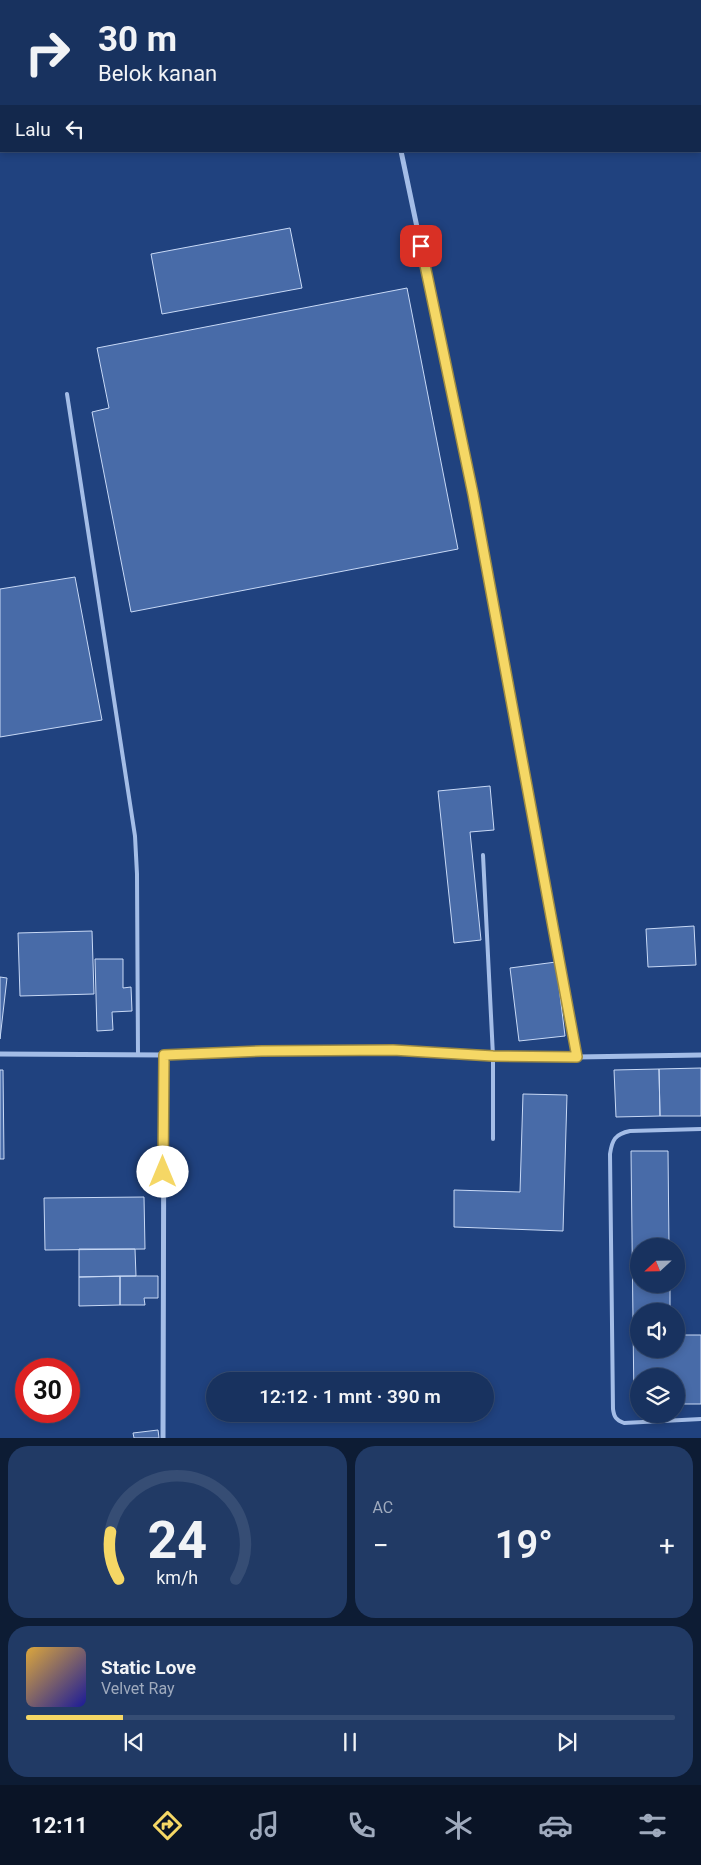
<!DOCTYPE html>
<html lang="id">
<meta charset="utf-8">
<style>
:root{--surface:#18325f;--page:#213a65;--text:#f1f3f6;--muted:#9faabd;--line:#364d74;--accent:#f5d765}
body{margin:0;font-family:Roboto,sans-serif;background:var(--page);color:var(--text);height:100vh;display:flex;flex-direction:column;font-size:19px;white-space:nowrap}
*{box-sizing:border-box;margin:0}
p{font-size:16px;color:var(--muted)}
.icon{flex:none;width:28px;height:28px;fill:none;stroke:currentColor;stroke-width:2;stroke-linecap:round;stroke-linejoin:round}
.map{position:relative;height:1438px;overflow:hidden}
.details{display:flex;flex-direction:column;gap:8px;padding:8px;background:#0d1c34;flex:1}
.details>*{flex:none}
.banner{position:absolute;left:0px;top:0px;width:701px;height:152px;box-shadow:0 2px 8px #0003,0 0 0 1px var(--line);background:#18325f;color:var(--text);overflow:hidden}
.needle{width:32px;rotate:248deg}
.controls{position:absolute;left:630px;top:1238px;display:grid;gap:10px}
.controls a{display:grid;place-items:center;width:55px;height:55px;border-radius:50%;background:var(--surface);box-shadow:0 2px 8px #0003,0 0 0 1px var(--line);font-size:25px}
.speed{position:absolute;left:15px;top:1358px;display:flex;gap:10px;font-size:25px;font-weight:700;text-align:center}
.speed>*{display:grid;place-content:center;width:65px;height:65px;border-radius:50%;background:var(--surface);box-shadow:0 2px 8px #0003,0 0 0 1px var(--line);line-height:1}
.speed .limit{border:8px solid #d22;background:#fff;color:#111}
.pin{position:absolute;display:grid;place-items:center;width:42px;height:42px;color:#fff;margin:-21px;border-radius:10px;box-shadow:0 2px 8px #0006}
.me{position:absolute;width:55px;margin:-28px;rotate:0deg;stroke-linejoin:round;filter:drop-shadow(0 0 4px #0008)}
.turn{display:flex;align-items:center;gap:18px;height:105px;padding:0 15px;font-size:22px}
.turn .icon{width:65px;height:65px;stroke-width:2.5}
.turn b{display:block;font-size:35px;line-height:42px}
.then{display:flex;align-items:center;height:48px;padding:0 15px;background:#0003;gap:10px;font-size:19px}
.big{font-size:38px;font-weight:600;line-height:1.1}
.details .tile{flex:1;display:flex;flex-direction:column;justify-content:center;gap:8px;min-width:0;padding:0 18px;border-radius:20px;background:var(--page)}
.details .dial{align-items:center;gap:0}
.dial svg{height:130px;overflow:visible;fill:none;stroke:var(--line);stroke-width:7;stroke-linecap:round;text-anchor:middle}
.dial text{fill:var(--text);stroke:none}
.song{display:flex;align-items:center;gap:15px}
.cover{width:60px;height:60px;border-radius:8px;background:linear-gradient(135deg,hsl(40 70% 55%),hsl(240 70% 35%))}
.played{height:5px;border-radius:2px;background:linear-gradient(90deg,var(--accent) 15%,var(--line) 15%)}
.keys{display:flex;justify-content:space-around;direction:ltr}
.heat{display:flex;justify-content:space-between;align-items:center;font-size:28px;direction:ltr}
.details .tiles{flex:1;display:grid;gap:8px;grid-template-columns:1fr 1fr}
.tile:last-child{grid-column:span 2}
.trip{position:absolute;left:206px;top:1372px;width:288px;height:50px;border-radius:25px;background:var(--surface);box-shadow:0 2px 8px #0003,0 0 0 1px var(--line);font-weight:600;line-height:50px;text-align:center}
.tabs{display:flex;height:80px;justify-content:space-around;align-items:center;background:#0a1426;color:var(--muted)}
.tabs .icon{width:35px;height:35px}
.tabs .on{color:var(--accent)}
.tabs b{font-size:22px;color:var(--text)}
.map>svg:first-child{display:block}
</style>
<div class="map">
<svg width="701" height="1438" viewBox="0 0 701 1438">
<rect width="100%" height="100%" fill="#20427f"/>
<path fill="#486ba8" stroke="#c8d9f6" d="M290 228 302 288 162 314 151 254Z
M407 288 458 549 131 612 92 412 109 408 97 348Z
M75 577 102 720 0 737V589Z
M490 786 494 830 470 832 481 940 454 943 438 791Z
M694 926 696 965 648 967 646 929Z
M92 931 94 994 20 996 18 933Z
M95 959H123V988L131 987 132 1011 112 1012 113 1030 97 1031Z
M556 962 565 1036 519 1041 510 968Z
M0 977 7 978 0 1039Z
M701 1068V1116H660L659 1069Z
M659 1069 660 1116 616 1117 614 1070Z
M0 1070H3L4 1159H0Z
M523 1094 567 1095 563 1231 454 1227V1190L520 1192Z
M631 1151H668L669 1246H639V1284H670V1311H639V1349H676V1335H701V1404H676V1376H639V1405H634Z
M144 1197 145 1249 45 1250 44 1198Z
M79 1249H135L136 1276 79 1277Z
M120 1276V1305L79 1306V1277Z
M120 1276H158V1298H144L145 1305H120Z
M158 1430 159 1438H134L133 1433Z"/>
<g fill="none" stroke-linecap="round" stroke-linejoin="round">
<path stroke="#a4bde7" stroke-width="4" d="M67 394 135 836 137 874 138 1055
M483 855 493 1056V1139
M701 1129 630 1131C615 1134 612 1140 610 1154L613 1409C614 1417 616 1420 624 1423L701 1419"/>
<path stroke="#a4bde7" stroke-width="5" d="M369 0 370 1
M167 1 172 0
M0 35H1
M401 151 473 494 577 1057
M0 1054 164 1055 262 1051 393 1050 493 1056 577 1057 701 1055
M163 1438 164 1055"/>
</g>
<g fill="none" stroke-linecap="round" stroke-linejoin="round">
<defs>
<path id="route" d="M163 1172 164 1055 262 1051 393 1050 493 1056 577 1057 473 494 421 246"/>
</defs>
<use href="#route" stroke="#9f8c42" stroke-width="12"/>
<use href="#route" stroke="#f5d765" stroke-width="9"/>
</g>
</svg>
<div class="controls">
<a><svg class="needle" viewBox="-14 -14 28 28"><path d="M0-13l5 13h-10z" fill="#e53935"/><path d="M0 13l5-13h-10z" fill="#9faabd"/></svg></a>
<a><svg class="icon" aria-label="sound" viewBox="0 0 24 24"><path d="M4 9h4l5-4v14l-5-4H4zM17 9q2 3 0 6"/></svg></a>
<a><svg class="icon" aria-label="layers" viewBox="0 0 24 24"><path d="M12 4l9 5-9 5-9-5zM3 14l9 5 9-5"/></svg></a>
</div>
<div class="speed"><div class="limit">30</div></div>
<div class="pin" style="left:421px;top:246px;background:#d93025"><svg class="icon" aria-label="arrive" viewBox="0 0 24 24"><path d="M6 21V4h12l-3 4 3 4H6"/></svg></div>
<svg class="me" style="left:163px;top:1172px" viewBox="-20 -20 40 40"><circle r="19" fill="#fff"/><path d="M0-13L10 11 0 6-10 11z" fill="#f5d765"/></svg>
<div class="trip">12:12 · 1 mnt · 390 m</div>
<div class="banner">
<div class="turn"><svg class="icon" aria-label="right" viewBox="0 0 24 24"><path d="M7 20v-9h11M14 6l5 5-5 5"/></svg><div><b>30 m</b>Belok kanan</div></div>
<div class="then">Lalu<svg class="icon" aria-label="left" viewBox="0 0 24 24"><path d="M17 20v-9H6M10 6l-5 5 5 5"/></svg></div>
</div>
</div>
<section class="details">
<div class="tiles">
<div class="tile dial"><svg viewBox="0 0 100 80">
<path d="M14 69A42 42 0 1 1 86 69"/>
<path d="M14 69A42 42 0 0 1 9 40" stroke="#f5d765"/>
<text x="50" y="56" font-size="32" font-weight="700">24</text>
<text x="50" y="72" font-size="11">km/h</text>
</svg></div>
<div class="tile"><p>AC</p>
<div class="heat"><a>−</a><b class="big">19°</b><a>+</a></div>
</div>
<div class="tile">
<div class="song"><i class="cover"></i><div><b>Static Love</b><p>Velvet Ray</p></div></div>
<div class="played"></div>
<div class="keys"><svg class="icon" aria-label="previous" viewBox="0 0 24 24"><path d="M18 5L8 12l10 7zM5 5v14"/></svg><svg class="icon" aria-label="pause" viewBox="0 0 24 24"><path d="M8 5v14M16 5v14"/></svg><svg class="icon" aria-label="next" viewBox="0 0 24 24"><path d="M6 5l10 7-10 7zM19 5v14"/></svg></div>
</div>
</div>
</section>
<nav class="tabs">
<b>12:11</b>
<svg class="icon on" aria-label="directions" viewBox="0 0 24 24"><path d="M12 3l9 9-9 9-9-9zM9 14v-3h6M13 9l2 2-2 2"/></svg>
<svg class="icon" aria-label="music" viewBox="0 0 24 24"><path d="M9 18V5l10-2v13"/><circle cx="6" cy="18" r="3"/><circle cx="16" cy="16" r="3"/></svg>
<svg class="icon" aria-label="phone" viewBox="0 0 24 24"><path d="M5 4h4l2 5-3 2q2 4 5 5l2-3 5 2v4C11 20 4 13 5 4z"/></svg>
<svg class="icon" aria-label="climate" viewBox="0 0 24 24"><path d="M12 3v18M4 7l16 10M4 17L20 7"/></svg>
<svg class="icon" aria-label="car" viewBox="0 0 24 24"><path d="M5 17H2v-5l4-1 3-4h7l3 4 3 1v5h-3M9 17h6M6 11h13"/><circle cx="7" cy="17" r="2"/><circle cx="17" cy="17" r="2"/></svg>
<svg class="icon" aria-label="filters" viewBox="0 0 24 24"><path d="M4 7h16M4 17h16"/><circle cx="9" cy="7" r="2"/><circle cx="15" cy="17" r="2"/></svg>
</nav>
